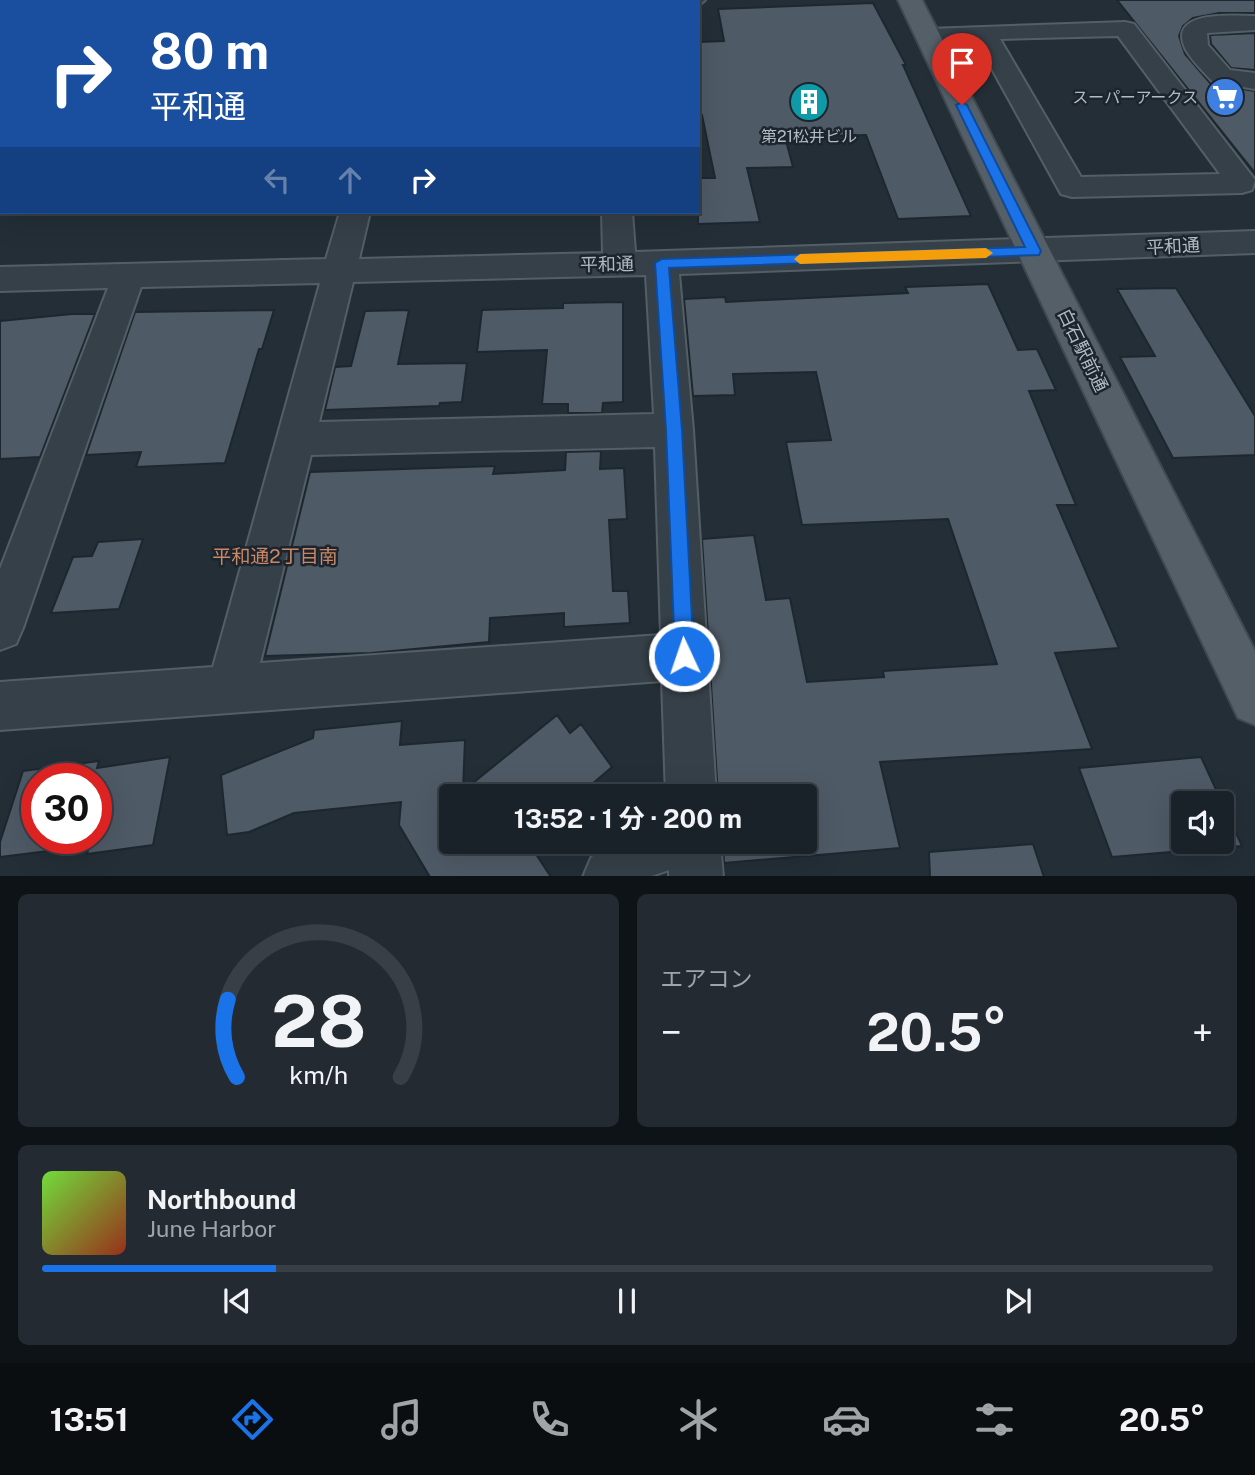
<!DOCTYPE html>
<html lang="ja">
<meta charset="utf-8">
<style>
:root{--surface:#1a2229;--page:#232a31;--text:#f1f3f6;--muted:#9fa4a8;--line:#383f46;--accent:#1a73e8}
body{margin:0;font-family:"Public Sans","Noto Sans JP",sans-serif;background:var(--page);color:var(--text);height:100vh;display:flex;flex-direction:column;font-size:26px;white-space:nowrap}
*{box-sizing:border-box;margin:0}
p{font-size:23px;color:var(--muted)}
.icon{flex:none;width:38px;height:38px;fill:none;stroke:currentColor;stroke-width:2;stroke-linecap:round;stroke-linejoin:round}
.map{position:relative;height:876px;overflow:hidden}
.drawer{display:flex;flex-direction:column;gap:18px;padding:18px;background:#0e1317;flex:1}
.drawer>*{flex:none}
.banner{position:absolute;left:0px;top:0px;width:700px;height:214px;box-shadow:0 7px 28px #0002,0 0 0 2px var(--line);background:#1a4fa0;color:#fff;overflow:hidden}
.fabs{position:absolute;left:1171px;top:791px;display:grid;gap:14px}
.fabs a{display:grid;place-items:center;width:63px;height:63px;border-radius:7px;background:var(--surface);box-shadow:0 7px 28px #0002,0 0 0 2px var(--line);font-size:35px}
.speed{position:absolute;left:21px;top:763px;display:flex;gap:14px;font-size:35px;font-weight:700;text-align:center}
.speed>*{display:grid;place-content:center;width:91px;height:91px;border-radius:50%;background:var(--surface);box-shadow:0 7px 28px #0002,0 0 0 2px var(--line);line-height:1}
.speed .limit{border:10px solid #d22;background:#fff;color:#111}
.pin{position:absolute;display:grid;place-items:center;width:60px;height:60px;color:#fff;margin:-72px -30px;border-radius:50% 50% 50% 0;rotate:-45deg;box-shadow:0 0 7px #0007}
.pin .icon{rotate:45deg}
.me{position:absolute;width:77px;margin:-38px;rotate:357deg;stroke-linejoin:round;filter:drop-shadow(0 0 5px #0008)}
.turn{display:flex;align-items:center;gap:24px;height:147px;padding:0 35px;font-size:32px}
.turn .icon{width:91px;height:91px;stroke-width:2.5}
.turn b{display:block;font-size:49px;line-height:60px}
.lanes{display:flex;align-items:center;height:66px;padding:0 35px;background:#0003;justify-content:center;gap:35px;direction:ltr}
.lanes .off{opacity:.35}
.big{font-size:52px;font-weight:700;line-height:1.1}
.drawer .tile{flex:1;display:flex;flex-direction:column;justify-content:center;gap:10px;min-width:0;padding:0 24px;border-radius:10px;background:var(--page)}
.drawer .dial{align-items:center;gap:0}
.dial svg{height:182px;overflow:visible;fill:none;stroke:var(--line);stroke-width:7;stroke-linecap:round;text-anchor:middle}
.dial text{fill:var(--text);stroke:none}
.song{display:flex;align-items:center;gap:21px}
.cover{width:84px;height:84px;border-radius:10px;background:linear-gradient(135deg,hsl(100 70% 55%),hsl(10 70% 35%))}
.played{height:7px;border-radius:4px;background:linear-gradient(90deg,var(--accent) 20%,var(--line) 20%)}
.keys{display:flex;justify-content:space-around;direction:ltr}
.heat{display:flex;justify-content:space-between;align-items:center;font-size:38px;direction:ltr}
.drawer .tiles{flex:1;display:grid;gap:18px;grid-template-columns:1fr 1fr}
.tile:last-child{grid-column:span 2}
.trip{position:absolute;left:439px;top:784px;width:378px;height:70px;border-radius:7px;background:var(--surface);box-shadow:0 7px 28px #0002,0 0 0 2px var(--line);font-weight:700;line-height:70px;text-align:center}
.dock{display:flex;height:112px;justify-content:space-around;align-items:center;background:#0a0e10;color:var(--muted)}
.dock .icon{width:49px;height:49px}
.dock .selected{color:var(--accent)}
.dock b{font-size:32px;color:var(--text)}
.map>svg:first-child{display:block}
</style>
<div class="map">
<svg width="1255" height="877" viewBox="0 0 1255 877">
<rect width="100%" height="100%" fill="#232e37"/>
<path fill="#283c3a" d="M22 0H392L20 2Z"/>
<path fill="#4e5a66" stroke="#1e272f" stroke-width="2" fill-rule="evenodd" d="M1117 0H1255V13H1219L1193 18 1183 26 1179 36 1185 54 1211 84 1255 91V173Z
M873 3 906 65H903L971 216 898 219 866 135 785 137 793 167 747 168 760 222 698 224V178H715L702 115H698V42L724 41 718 9Z
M1255 33V70L1231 68 1211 44 1210 35Z
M988 284 1018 350 1037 349 1056 390 1029 391 1076 505H1057L1119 648 1055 653 1092 749 880 762 900 848 724 863 723 842H805V796H718L702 539 754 535 766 600 790 598 807 682 884 677 883 671 997 664 948 519 802 525 786 442 831 440 816 372 733 374 735 395 693 396 684 299 725 297 726 302 908 293 905 287Z
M1176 288 1255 416V455L1173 458 1120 357 1155 356 1117 289Z
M623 302V402L603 403 602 413H568V404H542L547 350 477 352 482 310 563 308V303Z
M274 310 262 349H259L225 463 136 467 141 452 86 455 135 312Z
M409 310 398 364 467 363 462 402 440 403 439 406 325 410 335 367 351 366 365 311Z
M72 314H95L40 457 0 459V321Z
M601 451 600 469 624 468 627 519 609 520 613 591H628L630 623 564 627V613L490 618 489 642 371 653 265 656 310 472 495 466 493 474 565 470 566 452Z
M143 539 119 609 51 613 73 557 92 556 98 542Z
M557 715 570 733 581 724 612 767 578 796H452V842H528L551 877H430L399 825 401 802 294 813 249 832 227 835 221 775 313 738 314 730 402 721 400 745 465 740 463 791Z
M170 757 153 845 87 854 89 846 0 857V842L23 771 99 761 97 768ZM37 779H96V838H37Z
M1201 757 1242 846 1112 857 1079 768ZM1183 803H1222V842H1183Z
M1033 844 1044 877H930L929 852Z"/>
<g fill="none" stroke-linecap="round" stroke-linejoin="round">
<defs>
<path id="minor" d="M398 0H422V2H398Z
M626 0H705L698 6V2H625Z
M0 8H2L0 24Z
M1255 16V30L1207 33 1208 45 1230 70 1255 73V89L1213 82C1204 72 1191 60 1185 48 1167 9 1235 16 1255 16Z
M1125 22 1134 24 1252 176 1255 180 1252 190 1242 193 1072 197 1061 194 976 40 928 43 919 41 916 36 919 31 928 29ZM1118 36 1220 174 1081 177 1000 39Z
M0 141H2V159H0Z
M340 212H370L359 259 603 253 602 212H632L635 252 1255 231V253L679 274 693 430 716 796H666L662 681 0 730V682L213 667 320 283 141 287 23 628 16 644 0 650V569L108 288 0 291V267L326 259ZM646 275 654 414 319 422 353 282ZM655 447 661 635 260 663 311 455Z
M608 842H720L723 877H669V870L649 877H583L591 858Z"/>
<path id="major" d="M898 0H922L1255 651V725L1238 718Z"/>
</defs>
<use href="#minor" stroke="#545e66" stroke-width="4"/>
<use href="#major" stroke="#404951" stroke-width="4"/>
<use href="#minor" fill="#364048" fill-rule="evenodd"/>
<use href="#major" fill="#545f68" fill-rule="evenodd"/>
</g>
<path fill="#1a73e8" stroke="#114b97" stroke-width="2" d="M962 102 967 105 1041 251 1039 255 669 268 682 430 694 656 691 663 684 666 677 663 675 656 666 430 655 263 662 259 1025 247 956 105Z"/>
<path fill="#f59e0b" d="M986 248 993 253 986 258 800 264 794 259 800 254Z"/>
<defs>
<symbol id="supermarket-disc" viewBox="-11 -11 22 22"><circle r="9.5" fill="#3f7fe0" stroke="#1c252d"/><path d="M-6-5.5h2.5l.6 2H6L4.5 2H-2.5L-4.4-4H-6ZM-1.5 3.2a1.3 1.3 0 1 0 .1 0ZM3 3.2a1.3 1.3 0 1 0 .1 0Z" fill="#fff"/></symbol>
<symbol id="building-disc" viewBox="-11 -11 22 22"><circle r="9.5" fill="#0f9aa8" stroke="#1c252d"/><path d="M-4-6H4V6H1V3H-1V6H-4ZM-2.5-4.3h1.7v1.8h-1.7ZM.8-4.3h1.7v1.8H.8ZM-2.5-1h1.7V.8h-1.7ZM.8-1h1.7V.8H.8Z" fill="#fff"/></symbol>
</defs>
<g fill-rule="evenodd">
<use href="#supermarket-disc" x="1203" y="75" width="44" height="44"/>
<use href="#building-disc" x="787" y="80" width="44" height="44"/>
</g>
<g text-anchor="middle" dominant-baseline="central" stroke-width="5" stroke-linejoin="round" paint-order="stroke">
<g font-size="16" fill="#b1bbc4" stroke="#1c252d" text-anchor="end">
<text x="1198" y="97">スーパーアークス</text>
<text x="809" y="136" text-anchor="middle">第21松井ビル</text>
</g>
<g font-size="18" fill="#b1bbc4" stroke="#1c252d">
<text transform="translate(1173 246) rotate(-3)">平和通</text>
<text transform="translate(607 264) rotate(-1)">平和通</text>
<text transform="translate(1083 350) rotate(64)">白石駅前通</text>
</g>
<g font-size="19" fill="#ca8766" stroke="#1c252d">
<text x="275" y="556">平和通2丁目南</text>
</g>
</g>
</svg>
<div class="fabs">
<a><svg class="icon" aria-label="sound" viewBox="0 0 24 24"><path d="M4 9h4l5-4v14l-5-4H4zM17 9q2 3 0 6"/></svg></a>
</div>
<div class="speed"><div class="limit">30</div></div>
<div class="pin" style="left:962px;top:105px;background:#d93025"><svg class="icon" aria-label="arrive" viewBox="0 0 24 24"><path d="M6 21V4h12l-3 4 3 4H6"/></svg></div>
<svg class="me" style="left:684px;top:656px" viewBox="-20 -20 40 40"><circle r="17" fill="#1a73e8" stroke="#fff" stroke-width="3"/><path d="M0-11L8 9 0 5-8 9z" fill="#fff"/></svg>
<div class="trip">13:52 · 1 分 · 200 m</div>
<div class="banner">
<div class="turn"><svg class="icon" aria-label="right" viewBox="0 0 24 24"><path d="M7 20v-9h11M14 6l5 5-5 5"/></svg><div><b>80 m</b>平和通</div></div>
<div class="lanes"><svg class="icon off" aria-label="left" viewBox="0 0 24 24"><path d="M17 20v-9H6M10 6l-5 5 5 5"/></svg><svg class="icon off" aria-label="ahead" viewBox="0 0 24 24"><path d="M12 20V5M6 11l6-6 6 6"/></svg><svg class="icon" aria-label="right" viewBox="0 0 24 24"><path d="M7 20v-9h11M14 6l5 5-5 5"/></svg></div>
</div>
</div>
<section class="drawer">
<div class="tiles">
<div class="tile dial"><svg viewBox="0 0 100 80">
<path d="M14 69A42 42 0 1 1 86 69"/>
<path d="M14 69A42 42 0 0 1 10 35" stroke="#1a73e8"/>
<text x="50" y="56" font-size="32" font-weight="700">28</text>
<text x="50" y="72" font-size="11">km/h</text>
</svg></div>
<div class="tile"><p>エアコン</p>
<div class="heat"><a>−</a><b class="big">20.5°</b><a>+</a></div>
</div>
<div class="tile">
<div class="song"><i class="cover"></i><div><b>Northbound</b><p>June Harbor</p></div></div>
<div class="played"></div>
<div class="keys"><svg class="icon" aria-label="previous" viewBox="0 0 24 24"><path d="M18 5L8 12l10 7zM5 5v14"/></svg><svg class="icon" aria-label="pause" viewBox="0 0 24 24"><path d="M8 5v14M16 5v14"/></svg><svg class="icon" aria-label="next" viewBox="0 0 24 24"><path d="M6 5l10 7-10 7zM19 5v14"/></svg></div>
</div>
</div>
</section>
<nav class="dock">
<b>13:51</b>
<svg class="icon selected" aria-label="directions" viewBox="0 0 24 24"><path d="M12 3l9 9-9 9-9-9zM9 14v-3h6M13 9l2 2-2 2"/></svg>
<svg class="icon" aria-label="music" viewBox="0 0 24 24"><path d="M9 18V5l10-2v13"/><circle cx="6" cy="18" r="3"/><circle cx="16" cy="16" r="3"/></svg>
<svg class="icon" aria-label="phone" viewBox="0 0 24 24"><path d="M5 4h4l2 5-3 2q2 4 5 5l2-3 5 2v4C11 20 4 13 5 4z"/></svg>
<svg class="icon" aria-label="climate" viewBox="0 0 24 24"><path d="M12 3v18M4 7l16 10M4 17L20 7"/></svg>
<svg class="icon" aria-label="car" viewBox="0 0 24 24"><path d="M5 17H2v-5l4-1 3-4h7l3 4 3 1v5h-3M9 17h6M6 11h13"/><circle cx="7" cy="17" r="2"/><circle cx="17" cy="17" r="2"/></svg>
<svg class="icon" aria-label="filters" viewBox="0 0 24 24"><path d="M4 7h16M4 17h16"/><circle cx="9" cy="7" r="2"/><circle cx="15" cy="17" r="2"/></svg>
<b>20.5°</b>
</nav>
